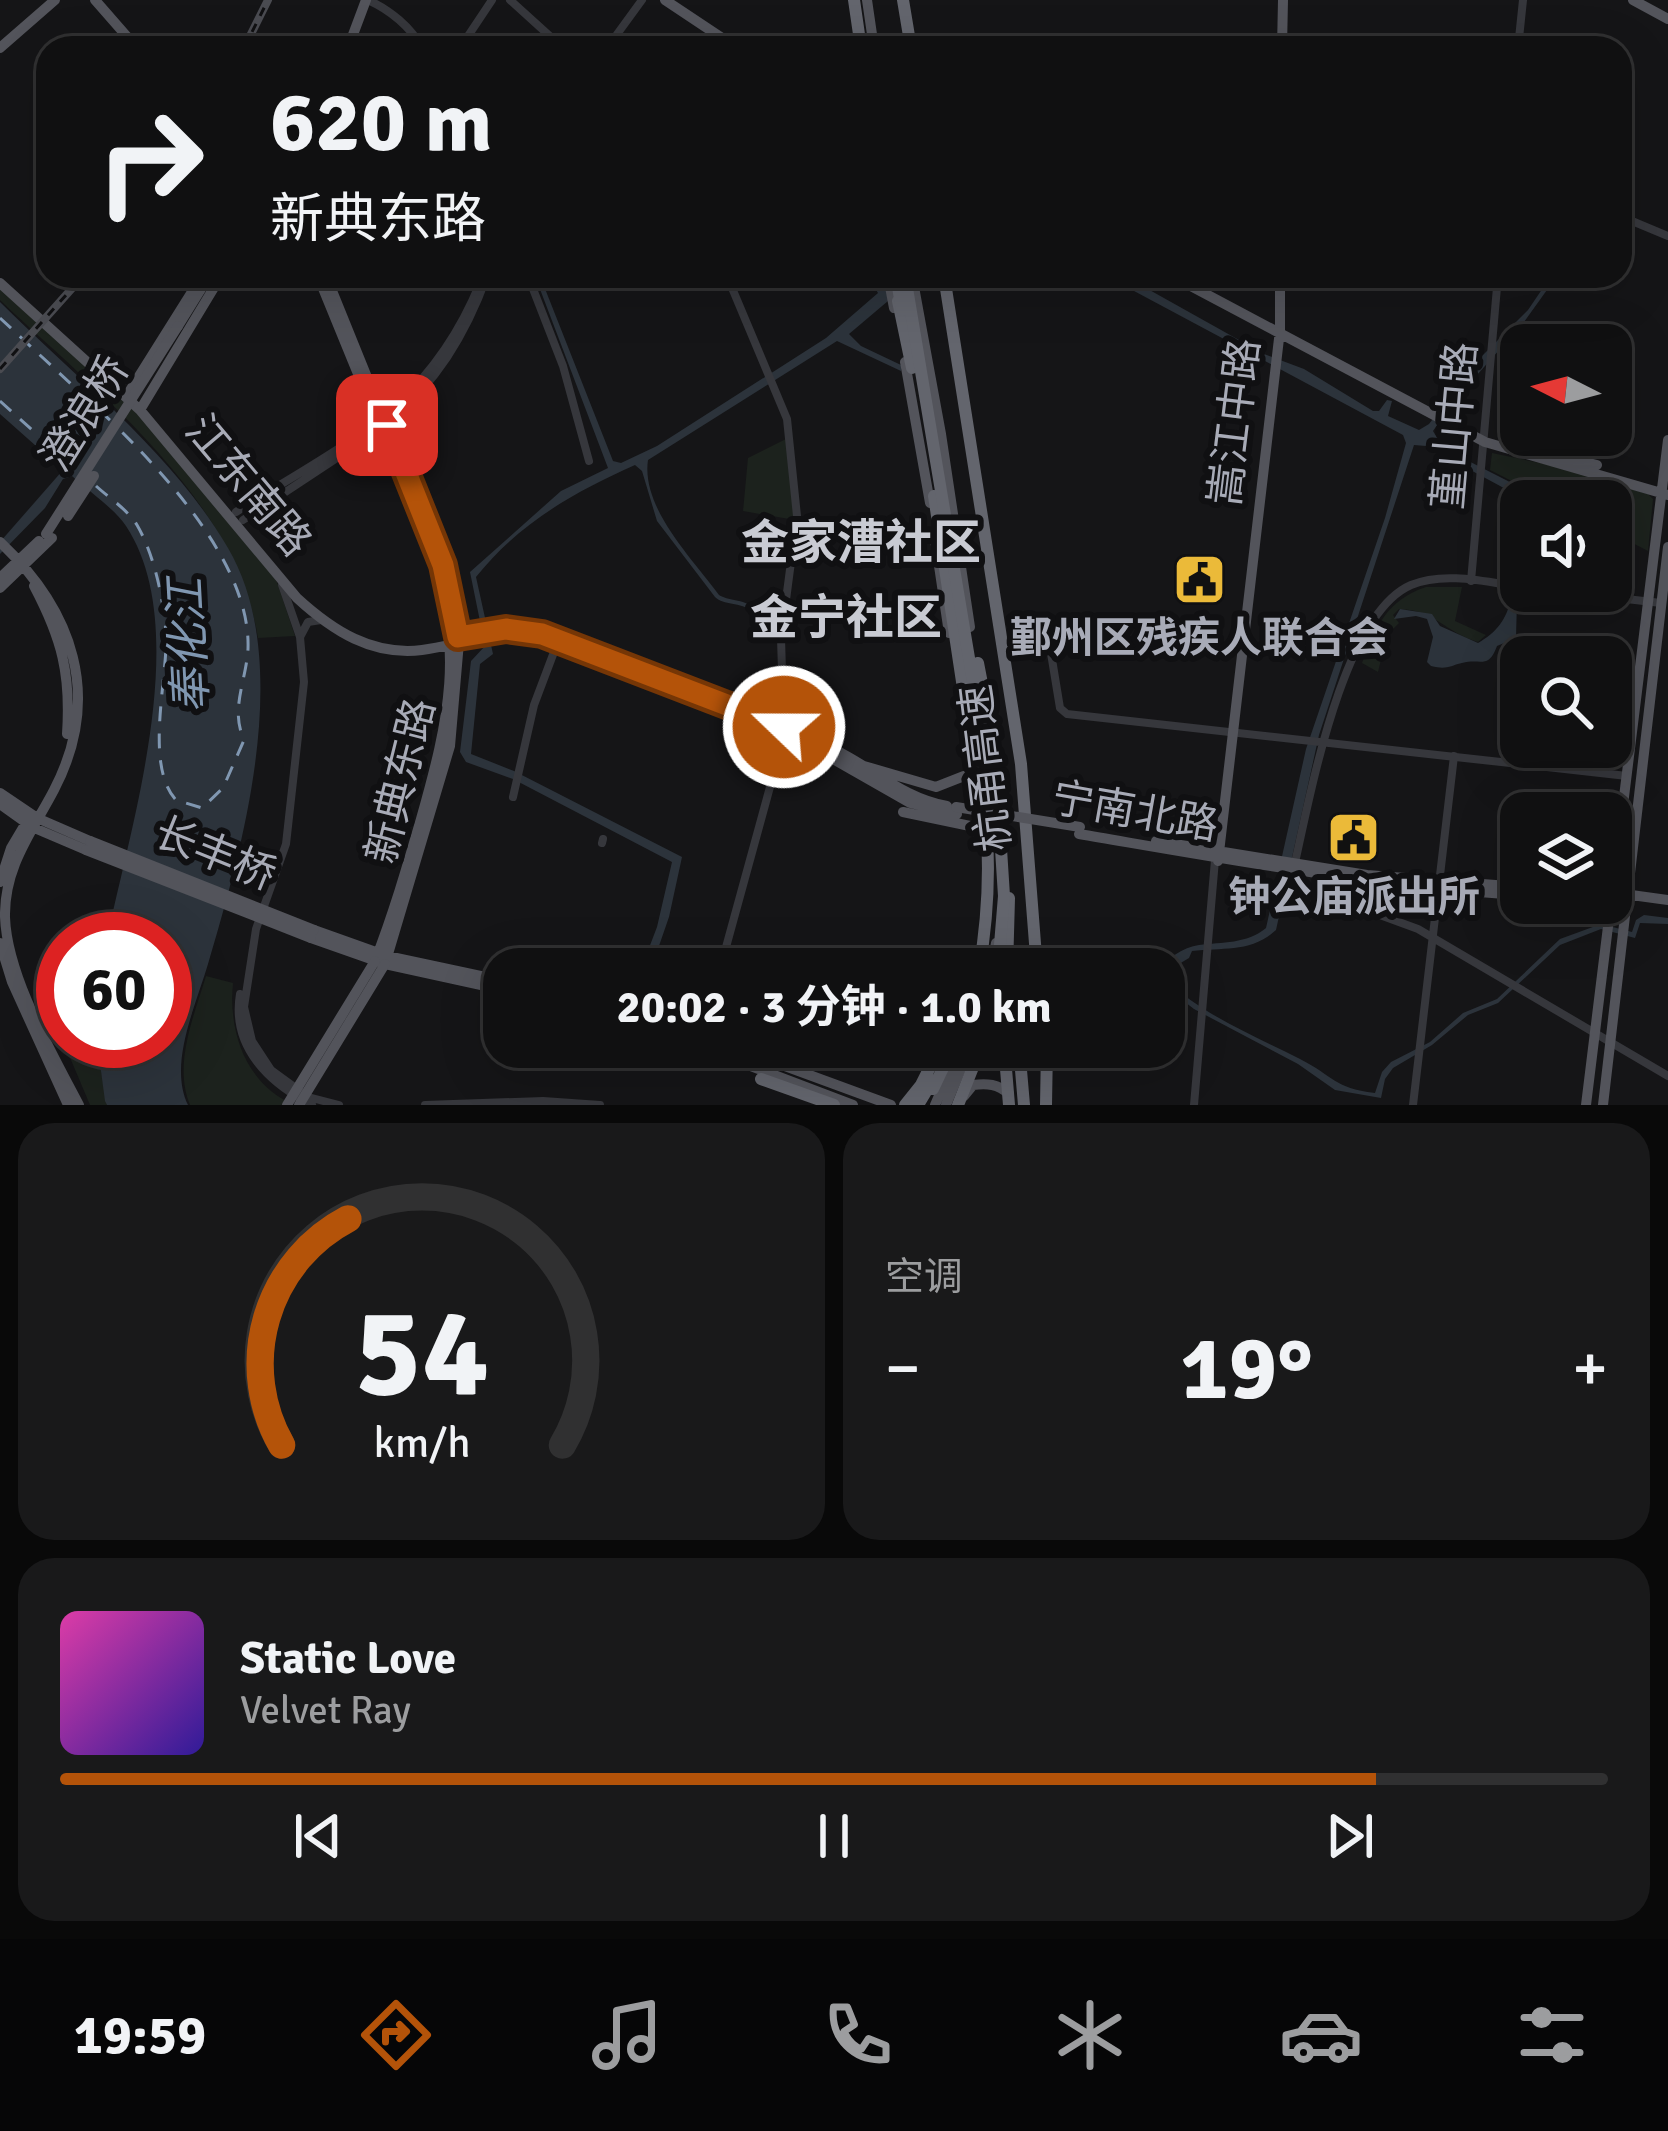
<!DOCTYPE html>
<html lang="zh">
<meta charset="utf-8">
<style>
:root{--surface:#101011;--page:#19191a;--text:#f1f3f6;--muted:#9c9d9f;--line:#303031;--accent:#b45309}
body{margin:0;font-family:Signika,"Noto Sans SC",sans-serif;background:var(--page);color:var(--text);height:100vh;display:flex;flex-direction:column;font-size:45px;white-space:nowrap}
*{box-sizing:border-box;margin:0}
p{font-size:39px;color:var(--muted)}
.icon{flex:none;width:66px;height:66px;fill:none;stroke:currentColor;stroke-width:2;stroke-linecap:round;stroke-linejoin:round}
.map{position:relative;height:1105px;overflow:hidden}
.drawer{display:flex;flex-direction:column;gap:18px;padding:18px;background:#090909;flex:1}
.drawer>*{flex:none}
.top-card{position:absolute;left:36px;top:36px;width:1596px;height:252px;border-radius:36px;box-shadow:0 12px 48px #0002,0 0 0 3px var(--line);background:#101011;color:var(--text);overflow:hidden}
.needle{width:78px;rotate:276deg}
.buttons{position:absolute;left:1500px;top:324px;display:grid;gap:24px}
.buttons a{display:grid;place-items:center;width:132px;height:132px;border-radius:24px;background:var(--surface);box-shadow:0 12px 48px #0002,0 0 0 3px var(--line);font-size:60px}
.speed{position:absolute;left:36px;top:912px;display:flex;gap:24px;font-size:60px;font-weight:700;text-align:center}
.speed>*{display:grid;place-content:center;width:156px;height:156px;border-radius:50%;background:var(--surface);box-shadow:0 12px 48px #0002,0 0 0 3px var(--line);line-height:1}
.speed .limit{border:18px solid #d22;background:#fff;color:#111}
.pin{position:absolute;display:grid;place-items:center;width:102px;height:102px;color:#fff;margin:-51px;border-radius:24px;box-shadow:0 6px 18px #0006}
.me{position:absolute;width:132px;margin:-66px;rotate:292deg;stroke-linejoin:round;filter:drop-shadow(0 0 9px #0008)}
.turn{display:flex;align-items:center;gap:42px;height:252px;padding:0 36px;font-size:54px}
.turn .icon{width:156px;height:156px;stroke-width:2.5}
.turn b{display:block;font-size:84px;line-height:102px}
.big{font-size:90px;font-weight:700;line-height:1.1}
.drawer .widget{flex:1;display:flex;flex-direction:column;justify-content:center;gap:18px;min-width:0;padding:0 42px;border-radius:36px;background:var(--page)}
.drawer .dial{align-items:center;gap:0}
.dial svg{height:312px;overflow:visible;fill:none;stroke:var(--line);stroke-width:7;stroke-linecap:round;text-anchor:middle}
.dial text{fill:var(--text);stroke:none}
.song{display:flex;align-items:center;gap:36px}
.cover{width:144px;height:144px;border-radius:18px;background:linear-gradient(135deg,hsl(320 70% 55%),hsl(250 70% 35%))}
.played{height:12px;border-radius:6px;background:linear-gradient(90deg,var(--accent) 85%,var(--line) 85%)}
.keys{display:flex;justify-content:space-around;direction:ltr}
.heat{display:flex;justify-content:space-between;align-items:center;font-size:66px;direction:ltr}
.drawer .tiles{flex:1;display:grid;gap:18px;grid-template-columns:1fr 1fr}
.widget:last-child{grid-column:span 2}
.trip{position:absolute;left:483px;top:948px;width:702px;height:120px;border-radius:36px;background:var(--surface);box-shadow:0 12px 48px #0002,0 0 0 3px var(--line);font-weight:700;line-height:120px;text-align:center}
.tab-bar{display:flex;height:192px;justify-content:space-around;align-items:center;background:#060607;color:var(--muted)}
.tab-bar .icon{width:84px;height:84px}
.tab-bar .current{color:var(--accent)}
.tab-bar b{font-size:54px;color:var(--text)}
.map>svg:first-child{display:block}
</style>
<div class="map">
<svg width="1668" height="1105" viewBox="0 0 1668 1105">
<rect width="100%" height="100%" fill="#151517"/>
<path fill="#1c221d" d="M0 286 139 412 262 560 277 582 295 636 258 638C236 499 97 392 0 300Z
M788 438 795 520 743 511 748 458Z
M1492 453 1569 469 1648 494 1653 499 1648 551 1611 532V501H1551L1490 470Z
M1426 587H1462L1455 621 1486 635 1478 642C1444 632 1436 610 1399 609L1393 615 1399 623 1387 635 1378 672 1362 663C1376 626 1387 600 1426 587Z
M206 976 233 983C228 1032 246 1085 295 1105H190C173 1064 194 1016 206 976Z
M63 1041H96L107 1105H90Z"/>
<path fill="#2c333b" d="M535 276H540L613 461 621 463 657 446 826 338 878 293 868 276H906L888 301 849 334 861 346 901 365V371L837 341 648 460C641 508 692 558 719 595 728 601 741 598 757 609L754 612C739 601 724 606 715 597L657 521 642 471 635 465C574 492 518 524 476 577L493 654 480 664 471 754 514 771 682 857 669 917 651 969H641L657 927 672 862 513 779 466 762 460 752 471 661 485 646 470 572 561 491 608 468Z
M1106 276H1120L1146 288 1264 354 1304 369 1373 411H1379L1387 400 1392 401 1388 416 1419 430 1429 424 1480 358 1528 310 1551 276H1557L1524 322 1453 402 1433 431 1443 448 1547 501H1528L1426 446 1414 445 1319 735 1276 930C1251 953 1223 947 1192 951L1189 958 1164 973V969H1154C1167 960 1183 947 1199 945 1222 942 1247 944 1266 928L1306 749 1385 518 1406 443 1403 435Z
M0 302C78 380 172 452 228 548 295 662 243 846 208 964 196 1005 168 1064 188 1105H107L105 1101 97 1041H165V939H107C130 827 194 629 126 526 113 507 88 491 72 476L63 479 45 508 0 554V542L63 470 0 414Z
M1511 599 1517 600 1516 638 1497 646C1488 670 1481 658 1462 663 1449 666 1447 670 1431 666L1427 662 1433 637 1427 619 1416 616 1394 619 1400 609 1432 614 1440 626 1478 643C1497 632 1506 620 1511 599Z
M1644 915 1668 918V924L1640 923 1635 938 1601 929 1560 945 1498 1003 1468 1015 1432 1045 1393 1068 1385 1079 1381 1098 1335 1090 1298 1064 1194 1009 1164 986V978C1202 1015 1253 1035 1300 1059 1334 1076 1333 1088 1375 1093L1382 1072 1391 1062 1430 1042 1463 1013 1497 999 1560 939 1601 924 1632 932 1636 920Z"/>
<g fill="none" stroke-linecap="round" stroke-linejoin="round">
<path stroke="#8097b1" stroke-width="3" stroke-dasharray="15 12" stroke-linecap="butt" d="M0 318 111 421
M0 401 79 472
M96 486C108 497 128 510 137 525 154 554 164 600 166 634 168 679 144 765 176 800L202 808 223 788 244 740C230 709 246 682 248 649 251 569 171 481 118 428"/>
<path stroke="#36373c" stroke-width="8" d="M368 0C390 10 411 27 422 48
M510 0 563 48
M460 48 492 0
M607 48 642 0
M1518 48 1523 0
M1620 216 1668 236
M528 276 563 366 589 461
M236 512C345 443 428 410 480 283
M243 520 387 425C436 382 465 337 487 276
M1471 581 1498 276
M282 585 300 637 308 622 321 620
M1557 591 1661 603
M1036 617 1048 635 1060 708 1067 714 1627 776
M300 637 304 682 286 844 256 929 244 1007 252 1041 271 1070 308 1097 339 1105
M513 797 534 705 557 644
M602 843 603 839
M1294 867C1310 797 1342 615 1411 585 1444 571 1487 582 1521 587
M1358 907 1418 929 1668 1076
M720 969 784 736 781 638 797 516 787 419 727 276
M240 994C231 1047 269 1083 312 1105
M425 1105 543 1101 600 1105
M1194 1105 1215 860
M1413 1105 1454 756"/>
<path stroke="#53545b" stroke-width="10" d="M95 0 137 48
M665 0 737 48
M867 0 874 48
M1633 0 1668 19
M0 48 55 0
M348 48 366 0
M1282 48 1283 0
M318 276 410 501
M326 276 443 565 459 642 450 746 385 964
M888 276 894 308
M912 276 941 434 970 627
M1172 276 1485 442 1668 495
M0 283 140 410 297 598C333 631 372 656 422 650 453 646 483 635 515 636 537 636 557 644 578 651L812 747 910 803 957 814
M178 326 209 276
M905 362 930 503
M126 397 202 276
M140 410 221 276
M1557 455 1597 465
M935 539 949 633
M0 542C73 611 103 696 54 790 32 832 4 867 5 917 7 976 52 1053 79 1105
M0 578 39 541
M34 586C62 639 71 674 67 734
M0 588 52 538
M669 681C728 704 790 724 845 755 880 774 907 799 947 806
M864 766 936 787 964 776 993 774
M0 793 37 818 90 841
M0 804 32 827 86 850
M903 812 994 831
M1079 834C1226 859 1371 886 1521 895
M1156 841 1367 875 1521 887
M1218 861 1280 330V276
M0 882 11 848 27 821
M1624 894 1668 900
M314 930 387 956 504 981
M311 938 385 964 504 990
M0 943 12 982 68 1105
M375 961C393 915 407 867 421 819 449 720 466 647 428 546
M991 969 996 943
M701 1047 853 1105
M731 1050H741L891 1105
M964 1096 973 1085C987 1083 998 1084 1009 1094
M935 1105 960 1047
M946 1105 970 1047
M1586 1105 1668 440
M1603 1105 1668 547"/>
<path stroke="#63656d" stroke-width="12" d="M854 0 861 48
M903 0 911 48
M944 276 1021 764 1037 969
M898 301 912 368
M934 496 974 761
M988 715 992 767
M1007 969 1009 898
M997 1047 1000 1059
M1019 1047 1024 1105
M761 1079 834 1105
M933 1089 953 1047
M905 1105 921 1085 940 1047
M918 1105 933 1080
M958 1105 981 1047
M1046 1105 1047 1047"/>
<defs>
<path id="rail" d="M244 48 268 0
M0 369 83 276"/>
</defs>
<use href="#rail" stroke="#4a4b51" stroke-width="8"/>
<use href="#rail" stroke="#101012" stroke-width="3" stroke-dasharray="9" stroke-linecap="butt"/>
<path stroke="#53545b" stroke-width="10" d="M68 516 94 476
M46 534 178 326
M956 807 1080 827
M90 841 314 930
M86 850 311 938
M287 1105 375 961
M299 1105 385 964"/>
<path stroke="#63656d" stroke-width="12" d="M896 276 902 310
M905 276 1001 849 1004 896 998 969
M978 663 988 715
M979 969C990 907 991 848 982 786
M1005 1057 1009 1105"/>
</g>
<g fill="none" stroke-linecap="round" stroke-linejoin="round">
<defs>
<path id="route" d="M387 425 443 565 458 637 506 629 542 634 784 727"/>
</defs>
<use href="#route" stroke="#753606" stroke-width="30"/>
<use href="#route" stroke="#b45309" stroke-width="21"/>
</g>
<defs>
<symbol id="civic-square" viewBox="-11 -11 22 22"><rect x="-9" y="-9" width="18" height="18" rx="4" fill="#ebba39" stroke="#101012"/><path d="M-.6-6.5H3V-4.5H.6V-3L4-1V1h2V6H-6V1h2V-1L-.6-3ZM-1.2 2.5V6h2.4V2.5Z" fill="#111"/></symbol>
</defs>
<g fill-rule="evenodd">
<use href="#civic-square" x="1170" y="550" width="59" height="59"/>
<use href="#civic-square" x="1324" y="808" width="59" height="59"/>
</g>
<g text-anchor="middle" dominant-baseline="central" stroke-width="12" stroke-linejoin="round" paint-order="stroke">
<g font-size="42" fill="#a8abb7" stroke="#101012">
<text transform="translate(85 414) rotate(-58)">澄浪桥</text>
<text transform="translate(1235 422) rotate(-83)">嵩江中路</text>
<text transform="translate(1455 426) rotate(-85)">堇山中路</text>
<text transform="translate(248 486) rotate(50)">江东南路</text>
<text transform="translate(986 768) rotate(-97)">杭甬高速</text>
<text transform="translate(401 781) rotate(-76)">新典东路</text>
<text transform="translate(1135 812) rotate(10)">宁南北路</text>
<text transform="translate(215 854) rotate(22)">长丰桥</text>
</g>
<g font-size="42" font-weight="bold" fill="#a8abb7" stroke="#101012">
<text x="1199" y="638">鄞州区残疾人联合会</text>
<text x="1354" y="897">钟公庙派出所</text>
</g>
<g font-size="45" font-style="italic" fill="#8097b1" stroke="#101012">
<text transform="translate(189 646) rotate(-93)">奉化江</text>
</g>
<g font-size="48" font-weight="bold" fill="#c9cbd3" stroke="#101012">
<text x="861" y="543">金家漕社区</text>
<text x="846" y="618">金宁社区</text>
</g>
</g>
</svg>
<div class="buttons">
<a><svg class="needle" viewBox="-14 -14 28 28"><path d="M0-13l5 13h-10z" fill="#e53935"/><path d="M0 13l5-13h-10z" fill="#9c9d9f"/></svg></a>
<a><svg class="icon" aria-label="sound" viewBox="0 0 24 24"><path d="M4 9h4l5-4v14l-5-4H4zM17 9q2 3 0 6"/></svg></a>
<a><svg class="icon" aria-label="search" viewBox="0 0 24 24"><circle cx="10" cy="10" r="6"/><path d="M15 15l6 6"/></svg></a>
<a><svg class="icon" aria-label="layers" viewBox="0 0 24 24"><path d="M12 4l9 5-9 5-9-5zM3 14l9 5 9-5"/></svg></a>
</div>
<div class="speed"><div class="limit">60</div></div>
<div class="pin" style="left:387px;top:425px;background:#d93025"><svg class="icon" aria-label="arrive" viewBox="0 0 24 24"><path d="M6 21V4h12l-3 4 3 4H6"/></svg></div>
<svg class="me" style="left:784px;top:727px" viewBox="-20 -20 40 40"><circle r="17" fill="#b45309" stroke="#fff" stroke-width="3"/><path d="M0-11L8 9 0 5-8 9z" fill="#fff"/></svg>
<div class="trip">20:02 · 3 分钟 · 1.0 km</div>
<div class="top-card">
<div class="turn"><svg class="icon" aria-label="right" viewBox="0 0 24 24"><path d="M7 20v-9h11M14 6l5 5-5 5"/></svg><div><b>620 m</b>新典东路</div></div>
</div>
</div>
<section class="drawer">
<div class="tiles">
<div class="widget dial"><svg viewBox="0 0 100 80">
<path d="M14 69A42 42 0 1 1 86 69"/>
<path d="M14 69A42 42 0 0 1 31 11" stroke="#b45309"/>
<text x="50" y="56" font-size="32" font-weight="700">54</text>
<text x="50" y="72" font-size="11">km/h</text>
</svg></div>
<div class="widget"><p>空调</p>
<div class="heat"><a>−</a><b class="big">19°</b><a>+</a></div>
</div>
<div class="widget">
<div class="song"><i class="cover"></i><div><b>Static Love</b><p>Velvet Ray</p></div></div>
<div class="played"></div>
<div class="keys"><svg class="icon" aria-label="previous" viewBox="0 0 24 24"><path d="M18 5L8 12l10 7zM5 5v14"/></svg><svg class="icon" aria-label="pause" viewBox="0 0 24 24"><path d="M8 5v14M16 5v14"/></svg><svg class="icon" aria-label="next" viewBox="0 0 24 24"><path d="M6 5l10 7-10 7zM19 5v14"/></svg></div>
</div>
</div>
</section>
<nav class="tab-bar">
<b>19:59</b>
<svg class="icon current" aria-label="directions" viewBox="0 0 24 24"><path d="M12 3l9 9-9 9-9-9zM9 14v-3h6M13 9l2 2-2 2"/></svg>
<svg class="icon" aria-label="music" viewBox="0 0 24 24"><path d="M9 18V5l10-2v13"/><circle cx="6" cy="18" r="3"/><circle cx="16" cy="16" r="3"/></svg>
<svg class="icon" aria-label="phone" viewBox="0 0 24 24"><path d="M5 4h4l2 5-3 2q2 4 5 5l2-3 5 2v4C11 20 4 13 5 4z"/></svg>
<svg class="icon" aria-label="climate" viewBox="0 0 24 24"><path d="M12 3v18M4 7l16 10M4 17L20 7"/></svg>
<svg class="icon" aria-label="car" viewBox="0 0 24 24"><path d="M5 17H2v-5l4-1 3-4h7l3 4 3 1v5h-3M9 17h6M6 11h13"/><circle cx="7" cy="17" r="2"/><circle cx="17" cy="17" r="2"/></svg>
<svg class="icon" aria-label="filters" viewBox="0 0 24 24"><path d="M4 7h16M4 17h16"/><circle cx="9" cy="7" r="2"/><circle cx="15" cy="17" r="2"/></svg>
</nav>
